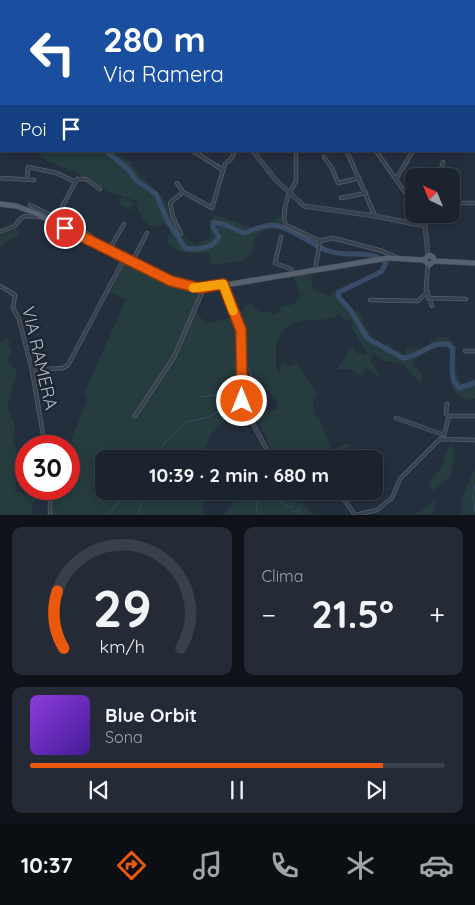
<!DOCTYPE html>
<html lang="it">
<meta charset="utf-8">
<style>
:root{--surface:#1b232e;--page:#242b36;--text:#f1f3f6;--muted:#a0a4aa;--line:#39404a;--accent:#ea580c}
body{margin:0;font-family:Quicksand,sans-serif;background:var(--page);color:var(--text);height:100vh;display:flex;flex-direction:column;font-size:19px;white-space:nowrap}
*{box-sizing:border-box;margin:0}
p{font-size:16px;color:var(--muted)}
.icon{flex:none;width:28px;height:28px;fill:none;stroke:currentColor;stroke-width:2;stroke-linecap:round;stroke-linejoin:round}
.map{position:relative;height:515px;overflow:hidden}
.drawer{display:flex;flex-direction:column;gap:12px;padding:12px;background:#0f1319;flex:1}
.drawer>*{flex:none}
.top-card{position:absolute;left:0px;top:0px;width:475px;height:152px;box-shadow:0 2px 12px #0003,0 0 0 1px var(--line);background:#1a4fa0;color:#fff;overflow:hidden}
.needle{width:32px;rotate:317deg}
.controls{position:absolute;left:405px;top:168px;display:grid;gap:10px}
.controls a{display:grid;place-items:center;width:55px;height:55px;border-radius:10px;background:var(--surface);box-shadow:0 2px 12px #0003,0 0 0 1px var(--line);font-size:25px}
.speed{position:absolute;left:15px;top:435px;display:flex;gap:10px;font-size:25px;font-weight:700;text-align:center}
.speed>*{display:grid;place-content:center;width:65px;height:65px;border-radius:50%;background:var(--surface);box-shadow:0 2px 12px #0003,0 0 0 1px var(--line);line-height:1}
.speed .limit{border:8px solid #d22;background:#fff;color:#111}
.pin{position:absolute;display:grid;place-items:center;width:42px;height:42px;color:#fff;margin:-21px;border:2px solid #fff;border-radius:50%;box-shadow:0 1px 5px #0007}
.me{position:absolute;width:55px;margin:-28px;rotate:0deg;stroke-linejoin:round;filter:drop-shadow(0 0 4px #0008)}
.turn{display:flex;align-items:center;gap:18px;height:105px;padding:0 20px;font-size:22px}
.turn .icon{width:65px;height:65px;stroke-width:2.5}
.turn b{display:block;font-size:35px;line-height:42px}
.then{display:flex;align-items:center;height:48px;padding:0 20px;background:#0003;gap:10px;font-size:19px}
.big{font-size:38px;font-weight:700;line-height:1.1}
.drawer .card{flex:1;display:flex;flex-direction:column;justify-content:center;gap:8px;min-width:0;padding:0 18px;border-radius:10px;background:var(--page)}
.drawer .dial{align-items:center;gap:0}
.dial svg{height:130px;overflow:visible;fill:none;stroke:var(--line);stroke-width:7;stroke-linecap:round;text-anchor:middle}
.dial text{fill:var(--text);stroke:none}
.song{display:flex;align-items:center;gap:15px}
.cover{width:60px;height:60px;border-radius:8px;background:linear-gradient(135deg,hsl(270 70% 55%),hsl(260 70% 35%))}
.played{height:5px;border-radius:2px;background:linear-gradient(90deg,var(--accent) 85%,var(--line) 85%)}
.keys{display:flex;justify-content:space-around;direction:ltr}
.heat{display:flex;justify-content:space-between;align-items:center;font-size:28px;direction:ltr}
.drawer .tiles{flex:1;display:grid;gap:12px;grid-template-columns:1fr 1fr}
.card:last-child{grid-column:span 2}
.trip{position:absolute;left:95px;top:450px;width:288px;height:50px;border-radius:10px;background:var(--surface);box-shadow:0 2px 12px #0003,0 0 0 1px var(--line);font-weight:700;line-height:50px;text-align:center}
.dock{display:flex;height:80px;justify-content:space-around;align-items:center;background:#0b0e12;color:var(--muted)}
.dock .icon{width:35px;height:35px}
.dock .active{color:var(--accent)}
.dock b{font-size:22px;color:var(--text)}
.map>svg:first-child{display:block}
</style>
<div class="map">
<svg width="475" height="515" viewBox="0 0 475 515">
<rect width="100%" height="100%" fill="#242f3e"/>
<path fill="#263c3f" d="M271 0H378L266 1Z
M40 151H114L131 163 139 174 165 200 178 233 195 245 211 238 209 221 214 215 252 227 273 221 284 213C281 226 280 225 269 228 264 230 259 234 255 237L252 253 242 261 211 265 208 252C190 255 180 255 167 241L170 231 164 224 155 228C144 223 137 213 137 201L109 192 88 178 47 161 41 155Z
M445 165 462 169 457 201 451 200V176H441Z
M122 197 134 203 131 210 118 204Z
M16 229 18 230 19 235 4 243 0 248V236Z
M124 263 173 286 200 291 195 311 206 324 233 317 240 323 244 320 243 316 237 317 246 305 253 304 257 310 264 313 268 310 273 315 279 312 280 308 293 304 301 297 293 275 311 272 313 290 330 296 337 289V297L354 311 360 313 365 326 372 335V339L384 346 389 343 391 345V350L396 353 400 351 401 356 405 354 407 348 413 349 414 347 419 349 431 345V340L434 341 438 337 449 338C461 349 451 370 461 383L466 384 475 378V398L467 400C442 388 453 370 448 348 433 344 426 355 414 359V367L418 368 423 377 420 384 405 365 385 361 373 353 371 361 380 375 378 376 364 366V373L361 376 349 369H337L347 356 348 349 352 347 357 353 364 355 367 353 352 328V320L344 319 339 315C326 323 311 317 297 322 279 328 275 342 276 359 276 365 275 369 280 373L281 362 290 366 297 363 317 394 313 400 314 415 319 418 332 450 345 444 356 445 333 453 335 459H275L266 436 255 417 257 412 277 410V401C270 396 267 389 259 386L244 395 220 425 210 435 202 459H104V491H202L204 515H48L49 489H69V447L87 400 84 393 126 300 110 292Z
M7 339 10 343 8 347 12 350 8 360 17 372 7 407 15 425 13 439 17 451 18 469 15 490 26 496 36 498 37 501 32 503 33 515H0V343Z
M451 444 455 451 450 477 434 490 431 489 429 484 442 466 446 452Z
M475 467V515H461L462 498Z
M257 491H283L288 500 303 504 314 515H224L234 501 260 497Z
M436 499 433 515H414L429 506Z"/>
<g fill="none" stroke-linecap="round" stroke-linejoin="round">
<path stroke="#394c67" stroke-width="1" d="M0 47H1
M0 87 1 85
M0 126H1
M243 360 251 373 244 393
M201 397 224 394 239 395
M240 403 241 416
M153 459 166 441 186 422 208 417 240 400
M475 485 473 495 475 512
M258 491 260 496 256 507 259 515
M271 491 282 503 291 507 293 512 300 510 302 515
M108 515 125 495 142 499 148 491
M138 515 142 499"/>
<path stroke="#394c67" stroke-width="5" d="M106 151 128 169 136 180 156 194 167 220 185 248C196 250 214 249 219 237L213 227 214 222 226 225 244 233C254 230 266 223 278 226 297 230 315 250 338 253 354 256 374 250 386 263L381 272 339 292 338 296 351 311 367 338 403 358C420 357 430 341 448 344L453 348C453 360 449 380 459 388L475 383"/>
<defs>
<path id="minor" d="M183 0 184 1
M230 0V1
M45 1 46 0
M404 1 406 0
M421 1 422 0
M193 151 223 170
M296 151V181L288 196 285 207 284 220 286 225 320 241 333 238 382 251 398 258
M376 151 414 205
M347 152 375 216
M324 157 332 168 338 183 359 178
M439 176 443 162
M0 178 34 180
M27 179 28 167 57 173 75 182
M396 179 413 151
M177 183 183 192
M341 198 366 193
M451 203H475
M30 205 78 228 92 237 91 242
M420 214 426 222 425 226
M56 218 77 179H86L100 189
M424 219 427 214
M0 232 15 226C22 214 26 215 40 217
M181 234 173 217 170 203 183 192 212 208 225 164 231 159 235 151
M281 237 275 263 291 269 292 274
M109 250 124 224
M132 262 147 233
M428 264 426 288 432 306
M315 270 320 241
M223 285 241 331 242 403 272 459
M0 286 15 295 13 308 19 319 32 370 45 446
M428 298 466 299
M370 300 418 301 426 293V288
M465 351H475
M32 370 63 368 68 365 124 259
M447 404 446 414 449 416H475
M135 416 174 357 204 288
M396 418 444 435
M444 435 449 416
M338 491 355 515
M50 515V489
M356 515 377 510 392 498 400 479 440 439 475 440"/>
<path id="tertiary" d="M0 22 1 24
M253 151 275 179 304 206 375 216 425 226 428 255"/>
<path id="primary" d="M0 204 16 206 35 213C72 231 171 291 207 288L388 258 424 260
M424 260 429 265 434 261 475 263
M424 260 429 255 433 257 434 261"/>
</defs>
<use href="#minor" stroke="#565f6c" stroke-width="4.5"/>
<use href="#tertiary" stroke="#565f6c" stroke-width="5"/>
<use href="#primary" stroke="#414a57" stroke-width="6"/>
<use href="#minor" stroke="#38414e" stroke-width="3"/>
<use href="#tertiary" stroke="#38414e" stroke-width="4"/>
<use href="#primary" stroke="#56606e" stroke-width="5"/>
</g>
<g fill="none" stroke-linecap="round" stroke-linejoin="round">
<defs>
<path id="route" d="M65 228 171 281 199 288 223 284 241 330 242 401"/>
</defs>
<use href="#route" stroke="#983908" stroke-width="12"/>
<use href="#route" stroke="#ea580c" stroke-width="9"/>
<path stroke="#f59e0b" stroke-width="9" d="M193 288 223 284 233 311"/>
</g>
<g text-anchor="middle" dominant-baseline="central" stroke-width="5" stroke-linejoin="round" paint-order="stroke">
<g font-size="18" fill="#b4bcc9" stroke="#1d2633">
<text transform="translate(40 358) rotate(77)">VIA RAMERA</text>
</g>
</g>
</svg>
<div class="controls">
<a><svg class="needle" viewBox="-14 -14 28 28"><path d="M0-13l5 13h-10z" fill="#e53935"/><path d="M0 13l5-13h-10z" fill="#a0a4aa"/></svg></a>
</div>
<div class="speed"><div class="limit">30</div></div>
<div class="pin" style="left:65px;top:228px;background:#d93025"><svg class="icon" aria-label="arrive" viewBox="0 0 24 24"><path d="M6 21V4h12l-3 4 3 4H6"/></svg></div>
<svg class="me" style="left:242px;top:401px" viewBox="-20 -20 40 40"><circle r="17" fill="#ea580c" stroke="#fff" stroke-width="3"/><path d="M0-11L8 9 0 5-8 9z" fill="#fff"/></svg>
<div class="trip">10:39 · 2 min · 680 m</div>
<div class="top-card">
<div class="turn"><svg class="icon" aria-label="left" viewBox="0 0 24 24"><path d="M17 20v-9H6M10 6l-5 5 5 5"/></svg><div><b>280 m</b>Via Ramera</div></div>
<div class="then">Poi<svg class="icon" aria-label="arrive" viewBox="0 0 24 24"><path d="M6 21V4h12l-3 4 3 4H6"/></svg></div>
</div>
</div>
<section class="drawer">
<div class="tiles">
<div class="card dial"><svg viewBox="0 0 100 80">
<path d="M14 69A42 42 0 1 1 86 69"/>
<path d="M14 69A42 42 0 0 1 10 34" stroke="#ea580c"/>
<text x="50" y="56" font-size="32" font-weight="700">29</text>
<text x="50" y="72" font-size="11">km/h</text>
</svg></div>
<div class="card"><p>Clima</p>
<div class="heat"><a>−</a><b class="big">21.5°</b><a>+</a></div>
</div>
<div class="card">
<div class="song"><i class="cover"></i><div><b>Blue Orbit</b><p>Sona</p></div></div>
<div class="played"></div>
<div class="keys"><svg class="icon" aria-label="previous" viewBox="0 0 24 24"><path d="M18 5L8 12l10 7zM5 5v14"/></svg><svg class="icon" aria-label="pause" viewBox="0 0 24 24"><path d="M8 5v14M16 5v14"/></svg><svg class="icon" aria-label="next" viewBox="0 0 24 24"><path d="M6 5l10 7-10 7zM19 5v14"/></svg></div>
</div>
</div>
</section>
<nav class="dock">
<b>10:37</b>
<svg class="icon active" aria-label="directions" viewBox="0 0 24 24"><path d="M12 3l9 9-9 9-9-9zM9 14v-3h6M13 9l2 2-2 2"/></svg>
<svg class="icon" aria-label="music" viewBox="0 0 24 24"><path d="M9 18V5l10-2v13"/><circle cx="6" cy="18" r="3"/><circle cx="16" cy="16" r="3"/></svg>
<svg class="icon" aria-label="phone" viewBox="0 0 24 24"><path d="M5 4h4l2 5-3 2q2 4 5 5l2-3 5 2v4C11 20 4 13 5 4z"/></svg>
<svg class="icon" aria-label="climate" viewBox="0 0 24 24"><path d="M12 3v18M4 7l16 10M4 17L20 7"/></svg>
<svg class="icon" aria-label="car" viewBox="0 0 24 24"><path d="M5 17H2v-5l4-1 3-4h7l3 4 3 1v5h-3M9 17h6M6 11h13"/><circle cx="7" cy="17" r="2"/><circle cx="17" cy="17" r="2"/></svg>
</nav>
